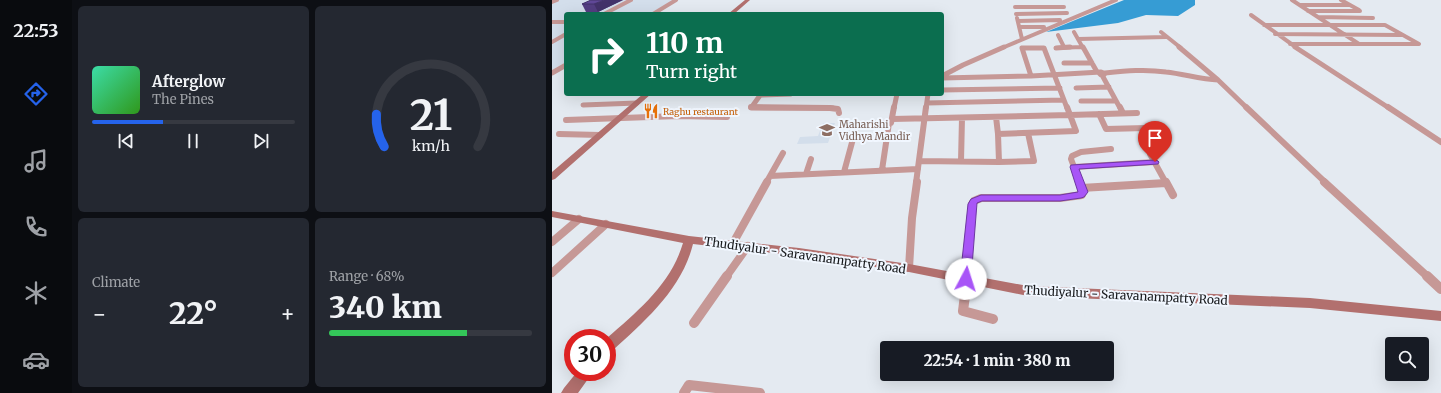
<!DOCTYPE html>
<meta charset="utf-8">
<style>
:root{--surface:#171b24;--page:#242831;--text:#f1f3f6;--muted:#9ea1a6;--line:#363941;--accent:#2563eb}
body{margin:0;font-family:Merriweather,serif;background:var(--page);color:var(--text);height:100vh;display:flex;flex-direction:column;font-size:15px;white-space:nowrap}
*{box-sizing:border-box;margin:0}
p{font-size:13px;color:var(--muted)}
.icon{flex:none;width:22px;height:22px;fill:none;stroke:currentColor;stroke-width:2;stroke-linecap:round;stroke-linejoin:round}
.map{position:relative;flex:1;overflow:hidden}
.side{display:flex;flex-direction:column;gap:6px;padding:6px;background:#0d0f14;width:480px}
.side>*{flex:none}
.guide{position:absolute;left:12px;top:12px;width:380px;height:84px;border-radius:4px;box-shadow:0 4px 16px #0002;background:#0b6e4f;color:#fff;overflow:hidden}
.buttons{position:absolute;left:833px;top:337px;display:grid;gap:8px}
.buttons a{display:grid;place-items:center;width:44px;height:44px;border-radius:4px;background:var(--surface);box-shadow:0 4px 16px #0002;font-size:20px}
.speed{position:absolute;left:12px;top:329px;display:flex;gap:8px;font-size:20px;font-weight:700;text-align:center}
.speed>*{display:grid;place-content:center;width:52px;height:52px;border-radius:50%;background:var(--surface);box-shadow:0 4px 16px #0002;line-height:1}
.speed .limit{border:6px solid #d22;background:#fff;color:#111}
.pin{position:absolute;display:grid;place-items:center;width:34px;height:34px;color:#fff;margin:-41px -17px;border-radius:50% 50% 50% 0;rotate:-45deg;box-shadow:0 0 4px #0007}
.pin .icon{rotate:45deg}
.me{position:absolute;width:44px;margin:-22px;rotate:5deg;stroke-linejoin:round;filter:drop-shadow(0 0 3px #0008)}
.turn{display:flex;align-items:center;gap:14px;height:84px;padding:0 16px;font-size:18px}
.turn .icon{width:52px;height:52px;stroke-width:2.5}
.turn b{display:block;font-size:28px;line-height:34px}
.big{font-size:30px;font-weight:800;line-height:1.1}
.side .card{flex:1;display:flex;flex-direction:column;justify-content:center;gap:6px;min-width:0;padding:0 14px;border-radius:6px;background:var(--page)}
.side .dial{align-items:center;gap:0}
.dial svg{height:104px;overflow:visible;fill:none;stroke:var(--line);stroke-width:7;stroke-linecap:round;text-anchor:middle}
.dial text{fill:var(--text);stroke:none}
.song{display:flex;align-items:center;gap:12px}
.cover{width:48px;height:48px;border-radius:6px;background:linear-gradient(135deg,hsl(160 70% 55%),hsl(110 70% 35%))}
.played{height:4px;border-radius:2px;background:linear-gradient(90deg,var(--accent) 35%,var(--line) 35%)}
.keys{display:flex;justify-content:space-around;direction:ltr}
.heat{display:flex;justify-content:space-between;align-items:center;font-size:22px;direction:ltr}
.charge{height:6px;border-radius:3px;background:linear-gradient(90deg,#34c759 68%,var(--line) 0)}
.side .tiles{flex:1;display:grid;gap:6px;grid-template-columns:repeat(2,1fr)}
.trip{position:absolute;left:328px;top:341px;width:234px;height:40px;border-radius:4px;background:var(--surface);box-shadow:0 4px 16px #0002;font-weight:800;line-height:40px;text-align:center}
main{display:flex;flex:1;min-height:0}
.menu{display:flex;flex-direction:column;width:72px;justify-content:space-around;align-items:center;background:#090b0e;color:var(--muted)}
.menu .icon{width:28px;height:28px}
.menu .on{color:var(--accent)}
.menu b{font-size:18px;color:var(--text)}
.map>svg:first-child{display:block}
</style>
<main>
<nav class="menu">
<b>22:53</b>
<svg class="icon on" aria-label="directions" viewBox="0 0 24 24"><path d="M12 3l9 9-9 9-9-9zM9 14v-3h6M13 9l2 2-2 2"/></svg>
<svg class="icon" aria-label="music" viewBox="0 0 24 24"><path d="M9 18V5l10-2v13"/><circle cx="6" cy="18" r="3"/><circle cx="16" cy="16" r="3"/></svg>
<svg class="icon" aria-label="phone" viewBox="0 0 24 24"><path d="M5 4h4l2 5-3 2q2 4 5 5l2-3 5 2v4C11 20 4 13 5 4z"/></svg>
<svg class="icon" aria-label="climate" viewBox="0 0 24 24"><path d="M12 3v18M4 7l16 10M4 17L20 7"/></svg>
<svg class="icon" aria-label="car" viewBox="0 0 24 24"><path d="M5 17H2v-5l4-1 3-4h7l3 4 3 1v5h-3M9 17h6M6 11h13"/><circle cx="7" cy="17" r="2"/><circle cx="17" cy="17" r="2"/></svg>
</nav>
<section class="side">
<div class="tiles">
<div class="card">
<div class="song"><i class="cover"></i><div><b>Afterglow</b><p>The Pines</p></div></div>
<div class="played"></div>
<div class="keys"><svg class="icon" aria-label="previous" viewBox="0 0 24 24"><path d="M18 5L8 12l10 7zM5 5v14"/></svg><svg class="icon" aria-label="pause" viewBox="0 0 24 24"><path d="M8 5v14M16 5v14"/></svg><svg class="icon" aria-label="next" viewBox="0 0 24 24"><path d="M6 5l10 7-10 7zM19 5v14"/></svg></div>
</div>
<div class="card dial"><svg viewBox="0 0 100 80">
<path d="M14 69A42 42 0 1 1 86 69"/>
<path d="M14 69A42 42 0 0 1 8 44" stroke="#2563eb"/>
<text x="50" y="56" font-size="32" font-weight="700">21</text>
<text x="50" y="72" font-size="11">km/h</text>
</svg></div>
<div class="card"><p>Climate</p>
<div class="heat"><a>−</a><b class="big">22°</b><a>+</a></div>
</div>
<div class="card"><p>Range · 68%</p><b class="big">340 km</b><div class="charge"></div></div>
</div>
</section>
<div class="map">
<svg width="889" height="393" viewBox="0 0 889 393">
<rect width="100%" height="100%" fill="#e4eaf1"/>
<path fill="#d3deeb" d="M0 0H122L97 14H14V62L0 70Z
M271 123H283L276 143 245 144 248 137 266 136Z"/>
<path fill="#369cd4" d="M572 0H643V5L626 16 594 15 566 23 494 32Z"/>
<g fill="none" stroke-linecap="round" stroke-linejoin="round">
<path stroke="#c69896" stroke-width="4" d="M789 0 807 10
M0 2 5 0
M748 5H796
M463 7H512
M756 11H808
M52 14 79 0
M101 14 124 0
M464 14 515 13
M699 15 745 48
M766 17 821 18
M465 18 470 39
M466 21 508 20
M0 22H14
M712 25H778L740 0
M778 25H833L867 44H807Z
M467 27H492
M522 32 531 48
M609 32 629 48
M723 34 848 35
M506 35 512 47
M526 39 614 37
M0 42 14 34
M738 44H807
M450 48 564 0
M470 48H492
M504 48 530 47"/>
<path stroke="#c69896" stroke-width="5" d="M531 47 545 72 548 73
M627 47 666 80 695 108
M743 47 837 108
M504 48 518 47
M512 63H540
M0 73 14 65
M552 73C573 71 593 69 614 72 632 74 648 79 666 80
M550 75 568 108
M390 76 411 65 452 47
M479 76 549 72 553 74 549 75 547 73
M390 78 479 76 470 48H492L515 108
M524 88 557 87
M390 90 508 88
M209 94 199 108H281
M209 95 239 94
M529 101H564
M375 103 512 100
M31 105 85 103
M342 108 345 94
M374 108 376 94"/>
<path stroke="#c69896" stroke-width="6" d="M199 107 278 108 286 109 287 113
M515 107 518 115 585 113
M568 107 571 113
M694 107 774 183
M836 107 889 142
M547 114 554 129 594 128
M444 117 446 134
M340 119 518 115 524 131 446 134 447 162 367 161
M14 120 126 116 175 117
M7 134 48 135
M231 153 218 176 366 169
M598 154 614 183
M409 161 410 118
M447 162 482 161 476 133
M522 167 603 162
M330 170 337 123
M292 172 305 124 339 123 342 107
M254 174 259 159
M214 183 218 176
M364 183 374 107
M528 183 519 159 520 156 529 152 559 149
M610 183H614"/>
<path stroke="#c69896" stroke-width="8" d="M614 182 621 195
M772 182 876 277
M529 188 614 183
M0 242 27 219
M180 245 215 182
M357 268 360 218 365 182
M0 273 54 224
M174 277 196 246
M413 277 420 204 422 201 429 198H508L530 195 531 192 527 182"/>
<path stroke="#c69896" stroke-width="10" d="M875 276 889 289
M413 279V276
M415 280 411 311 441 319
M142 323 175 276
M132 393 137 385 208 393"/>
<path fill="#b2706e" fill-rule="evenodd" d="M193 0H198L182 14H176Z
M91 94H99L3 179 0 180V172Z
M0 211 137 236 247 248 357 264 476 286 758 298 889 311V321L758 308 476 296 357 272 247 256 141 244C130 289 93 321 60 351L55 353V338C86 311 119 284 131 243L0 217Z
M25 372H41L26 393H9L12 388Z"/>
</g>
<path fill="#533e82" d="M71 0 46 12H34L30 4Z"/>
<path fill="#43326a" d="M52 0H71L46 12 42 4Z"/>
<path fill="#604897" stroke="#43326a" d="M39 0H52L42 4H30Z"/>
<path fill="#a855f7" stroke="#6d37a1" d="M603 160 606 161 607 162 606 164 527 169 536 192 532 197 529 198 508 201H430L425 203 419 279 417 282 414 283 410 282 408 279 416 204 419 199 429 195H508L526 192 518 167 519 165Z"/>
<defs>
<symbol id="restaurant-bare" viewBox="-9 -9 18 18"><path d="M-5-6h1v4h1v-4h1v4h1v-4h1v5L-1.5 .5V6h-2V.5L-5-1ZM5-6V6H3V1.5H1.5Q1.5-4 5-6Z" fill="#e8710a" stroke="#f1f7ff" stroke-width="2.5" paint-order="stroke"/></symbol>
<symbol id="school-bare" viewBox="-9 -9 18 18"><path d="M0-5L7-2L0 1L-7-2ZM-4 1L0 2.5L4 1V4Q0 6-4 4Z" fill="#8d6e63" stroke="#f1f7ff" stroke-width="2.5" paint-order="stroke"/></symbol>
</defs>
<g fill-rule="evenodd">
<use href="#restaurant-bare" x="88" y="100" width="22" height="22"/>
<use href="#school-bare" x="264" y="119" width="22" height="22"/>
</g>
<g text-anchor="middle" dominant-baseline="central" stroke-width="4" stroke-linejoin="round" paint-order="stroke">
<g font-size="9" fill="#c56008" stroke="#f1f7ff" text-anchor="start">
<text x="111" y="111">Raghu restaurant</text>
</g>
<g font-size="10" fill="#785e54" stroke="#f1f7ff" text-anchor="start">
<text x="287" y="124">Maharishi<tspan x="287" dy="12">Vidhya Mandir</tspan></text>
</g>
<g font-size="12" fill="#181a1d" stroke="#f1f7ff">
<text transform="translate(253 255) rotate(8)">Thudiyalur - Saravanampatty Road</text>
<text transform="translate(574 295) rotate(3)">Thudiyalur - Saravanampatty Road</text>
</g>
</g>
</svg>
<div class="buttons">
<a><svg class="icon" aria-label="search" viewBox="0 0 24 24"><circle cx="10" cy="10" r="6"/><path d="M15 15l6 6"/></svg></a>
</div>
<div class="speed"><div class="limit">30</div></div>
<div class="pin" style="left:603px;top:162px;background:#d93025"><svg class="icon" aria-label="arrive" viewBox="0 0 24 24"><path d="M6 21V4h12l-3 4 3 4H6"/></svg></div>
<svg class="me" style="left:414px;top:279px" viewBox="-20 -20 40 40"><circle r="19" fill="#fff"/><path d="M0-13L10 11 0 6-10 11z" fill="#a855f7"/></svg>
<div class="trip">22:54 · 1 min · 380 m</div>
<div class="guide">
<div class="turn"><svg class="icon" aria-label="right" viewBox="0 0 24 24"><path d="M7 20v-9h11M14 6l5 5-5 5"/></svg><div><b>110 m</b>Turn right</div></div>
</div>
</div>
</main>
